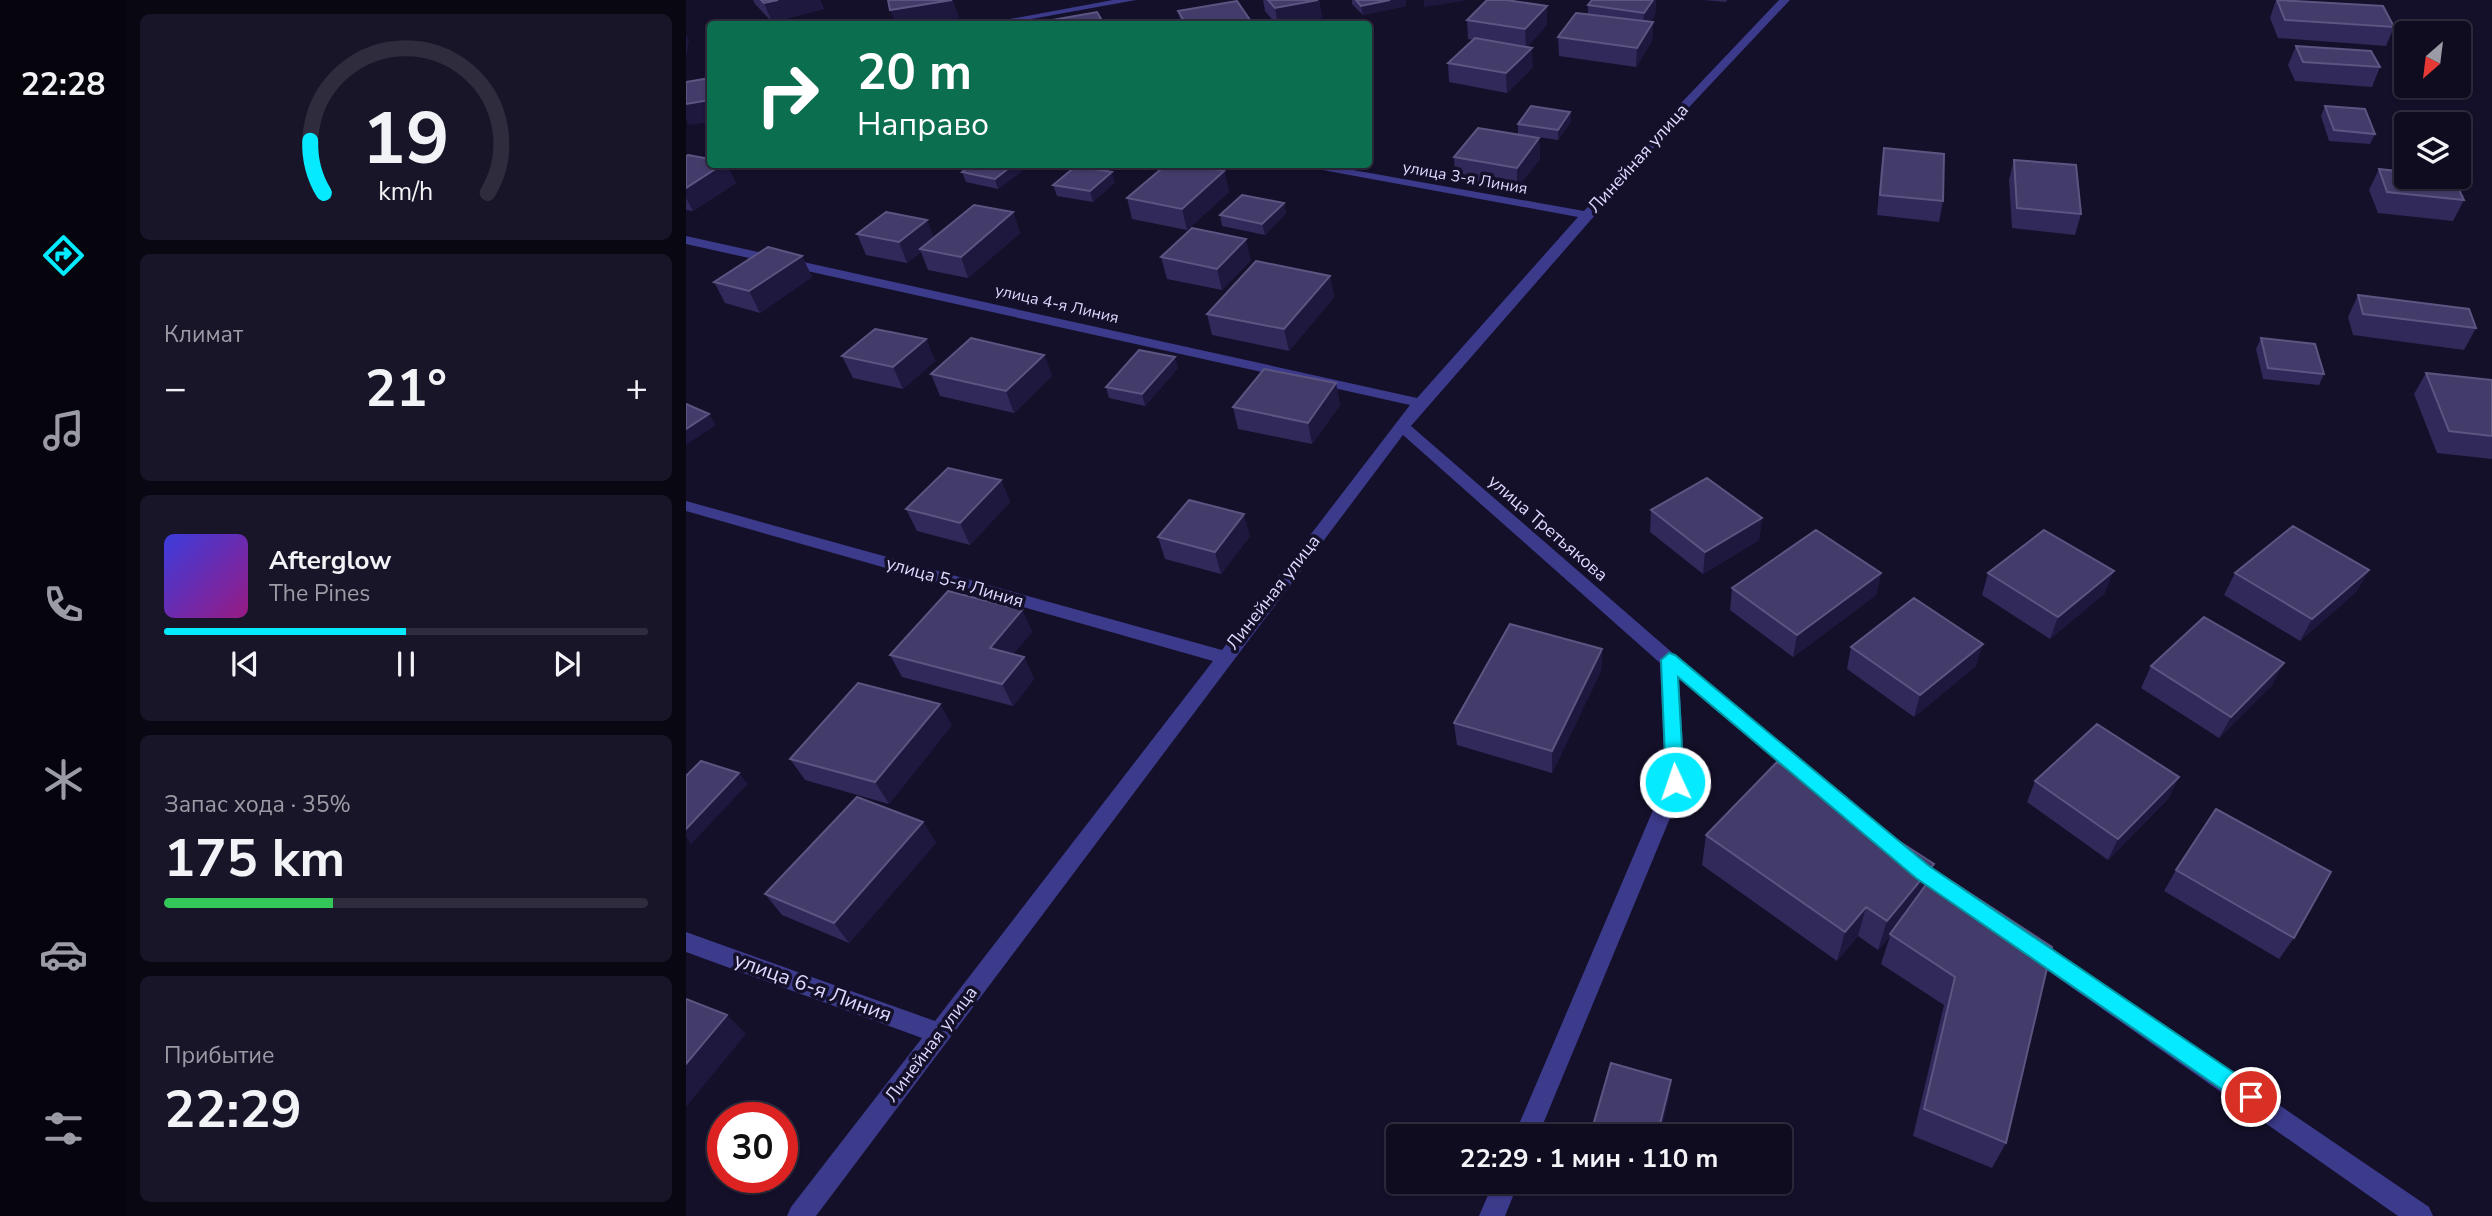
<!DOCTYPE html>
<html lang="ru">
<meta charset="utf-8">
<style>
:root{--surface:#0f0c20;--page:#181529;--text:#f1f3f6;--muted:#9b9ba5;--line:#2f2c3e;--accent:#05eaff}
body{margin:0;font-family:"Nunito Sans",sans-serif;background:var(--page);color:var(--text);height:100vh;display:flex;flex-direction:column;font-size:26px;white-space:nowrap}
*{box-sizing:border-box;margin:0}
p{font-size:23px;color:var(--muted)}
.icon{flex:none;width:38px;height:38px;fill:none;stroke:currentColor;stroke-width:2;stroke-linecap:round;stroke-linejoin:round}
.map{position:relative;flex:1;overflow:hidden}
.sheet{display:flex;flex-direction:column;gap:14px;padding:14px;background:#080712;width:560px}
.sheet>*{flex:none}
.top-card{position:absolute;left:21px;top:21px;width:665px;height:147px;border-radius:7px;box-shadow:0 2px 5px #0004,0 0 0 2px var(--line);background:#0b6e4f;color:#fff;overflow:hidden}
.needle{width:46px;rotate:208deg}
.controls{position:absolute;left:1708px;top:21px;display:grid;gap:14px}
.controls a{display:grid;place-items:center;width:77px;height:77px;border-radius:7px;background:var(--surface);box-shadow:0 2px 5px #0004,0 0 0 2px var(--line);font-size:35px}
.speed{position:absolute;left:21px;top:1102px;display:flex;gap:14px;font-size:35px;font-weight:700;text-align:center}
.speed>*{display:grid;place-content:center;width:91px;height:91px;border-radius:50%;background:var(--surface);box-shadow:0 2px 5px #0004,0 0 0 2px var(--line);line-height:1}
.speed .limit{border:10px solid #d22;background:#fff;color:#111}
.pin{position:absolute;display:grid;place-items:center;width:60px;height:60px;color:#fff;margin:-30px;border:4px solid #fff;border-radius:50%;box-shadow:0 2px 7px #0007}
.me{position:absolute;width:77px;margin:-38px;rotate:357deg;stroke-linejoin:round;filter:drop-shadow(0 0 5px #0008)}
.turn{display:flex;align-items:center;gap:24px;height:147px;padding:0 35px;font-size:32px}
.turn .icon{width:91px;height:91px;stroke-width:2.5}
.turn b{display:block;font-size:49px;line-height:60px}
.big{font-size:52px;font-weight:700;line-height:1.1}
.sheet .widget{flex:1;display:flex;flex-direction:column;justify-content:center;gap:10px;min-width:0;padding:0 24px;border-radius:10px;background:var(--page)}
.sheet .dial{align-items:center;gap:0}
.dial svg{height:182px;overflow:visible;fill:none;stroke:var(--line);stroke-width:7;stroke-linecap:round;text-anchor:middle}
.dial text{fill:var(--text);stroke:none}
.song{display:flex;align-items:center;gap:21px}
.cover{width:84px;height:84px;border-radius:10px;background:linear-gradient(135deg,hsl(240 70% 55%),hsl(310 70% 35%))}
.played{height:7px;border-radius:4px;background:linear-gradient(90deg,var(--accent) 50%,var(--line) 50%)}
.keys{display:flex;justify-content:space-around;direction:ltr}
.heat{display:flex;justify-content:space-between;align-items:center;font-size:38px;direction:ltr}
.charge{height:10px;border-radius:5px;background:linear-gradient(90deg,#34c759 35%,var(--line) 0)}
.trip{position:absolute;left:700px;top:1124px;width:406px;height:70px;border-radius:7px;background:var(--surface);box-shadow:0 2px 5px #0004,0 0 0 2px var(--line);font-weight:700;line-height:70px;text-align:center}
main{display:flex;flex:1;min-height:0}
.dock{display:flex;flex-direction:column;width:126px;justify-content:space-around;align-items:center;background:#06050d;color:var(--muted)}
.dock .icon{width:49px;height:49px}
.dock .on{color:var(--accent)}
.dock b{font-size:32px;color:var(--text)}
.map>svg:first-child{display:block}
</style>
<main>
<nav class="dock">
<b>22:28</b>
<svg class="icon on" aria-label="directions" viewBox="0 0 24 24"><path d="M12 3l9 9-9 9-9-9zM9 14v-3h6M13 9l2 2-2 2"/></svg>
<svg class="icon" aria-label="music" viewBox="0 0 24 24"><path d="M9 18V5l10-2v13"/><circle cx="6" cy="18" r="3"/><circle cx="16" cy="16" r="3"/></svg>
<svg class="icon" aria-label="phone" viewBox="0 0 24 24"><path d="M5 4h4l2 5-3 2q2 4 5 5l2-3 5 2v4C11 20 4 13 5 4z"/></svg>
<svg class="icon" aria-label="climate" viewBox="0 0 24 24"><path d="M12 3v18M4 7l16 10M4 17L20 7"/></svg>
<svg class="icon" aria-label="car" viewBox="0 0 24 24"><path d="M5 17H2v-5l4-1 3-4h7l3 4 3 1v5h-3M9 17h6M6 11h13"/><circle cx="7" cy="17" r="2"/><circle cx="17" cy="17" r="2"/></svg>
<svg class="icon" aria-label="filters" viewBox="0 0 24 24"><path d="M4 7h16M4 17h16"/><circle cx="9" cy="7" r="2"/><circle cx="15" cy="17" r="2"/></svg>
</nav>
<section class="sheet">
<div class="widget dial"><svg viewBox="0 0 100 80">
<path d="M14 69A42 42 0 1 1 86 69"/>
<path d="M14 69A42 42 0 0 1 8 46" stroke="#05eaff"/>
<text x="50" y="56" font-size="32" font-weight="700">19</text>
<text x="50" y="72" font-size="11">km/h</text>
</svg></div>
<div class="widget"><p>Климат</p>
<div class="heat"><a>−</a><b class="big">21°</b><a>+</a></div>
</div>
<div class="widget">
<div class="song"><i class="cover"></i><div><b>Afterglow</b><p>The Pines</p></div></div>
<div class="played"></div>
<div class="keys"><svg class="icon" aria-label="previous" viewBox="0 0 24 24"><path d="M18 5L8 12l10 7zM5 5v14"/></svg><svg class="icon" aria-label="pause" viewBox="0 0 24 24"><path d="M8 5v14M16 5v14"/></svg><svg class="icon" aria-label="next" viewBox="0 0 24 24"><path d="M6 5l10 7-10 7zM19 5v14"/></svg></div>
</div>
<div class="widget"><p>Запас хода · 35%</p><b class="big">175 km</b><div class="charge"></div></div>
<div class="widget"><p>Прибытие</p><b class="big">22:29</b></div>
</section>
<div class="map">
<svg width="1806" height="1216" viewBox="0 0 1806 1216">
<rect width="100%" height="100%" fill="#14102a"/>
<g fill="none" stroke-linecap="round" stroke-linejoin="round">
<path fill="#3c3a8a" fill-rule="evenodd" d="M427 0H450L317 24H297Z
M1093 0H1104L1006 104 725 426 989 655 1179 812 1182 818 1179 824 1172 826 1165 824 993 679 999 782 852 1136H828L979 782 974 663 717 435 130 1216H101L105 1207 236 1038 0 952V932L249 1021 527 661 0 511V501L536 650 724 405 0 244V236L731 398 892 217 604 164H633L898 211 998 100Z
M1343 935 1743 1207 1747 1216H1712L1335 952 1332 945 1335 938Z
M808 1181H833L819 1216H793Z"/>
</g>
<path fill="#312959" d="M67 0H134L138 9 86 22 69 4Z
M577 0H633L636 18 604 24H590L579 11Z
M666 0H720V6L677 15 666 4Z
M906 0H970L969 15 964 22H967L966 41 950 67 873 56 872 37 902 14V5Z
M1017 0H1041L1040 2Z
M1590 0H1604L1708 27 1700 46 1592 38 1584 18Z
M861 6V25L841 47 847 67 821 93 763 82 762 63 787 40 782 39 781 20Z
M492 11 565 24H495Z
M1610 46 1694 67 1686 87 1609 81 1602 65Z
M1639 106 1689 134 1684 144 1643 141 1635 116Z
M884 112 885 122 872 140 832 134V124Z
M853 138 854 159 831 188 769 178 768 157Z
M1198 148 1257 201 1253 222 1191 215 1195 168Z
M0 156 50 183 7 211 0 210Z
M1328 160 1395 214 1389 235 1326 228 1323 180Z
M340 168 312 189 280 182 276 172Z
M1693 169 1778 200 1767 221 1692 213 1683 190Z
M538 171 543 192 501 230 446 219 441 198Z
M429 182 407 202 371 196 367 185Z
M598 203 600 213 579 235 536 226 534 215Z
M327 212 334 233 282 278 242 270 235 252 221 263 180 255 171 234 248 238Z
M116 256 126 277 74 313 39 303 28 282Z
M475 257 565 260 536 290 481 279Z
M644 276 648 297 603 351 526 335 521 314Z
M1672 295 1790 328 1778 350 1667 335 1662 317Z
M1575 338 1638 374 1633 385 1577 379 1570 349Z
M240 339 249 361 217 389 167 378 156 356Z
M358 355 366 376 328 413 254 396 245 374Z
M492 368 459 406 423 398 420 387Z
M1740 373 1806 380V459L1751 453 1728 394Z
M650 383 654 405 626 444 552 429 547 407Z
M315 480 324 502 284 545 231 531 220 509Z
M965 510 1076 518 1073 540 1017 574 964 532Z
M564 536 535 574 479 559 472 537Z
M1683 570 1670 592 1614 641 1538 595 1549 573Z
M1195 573 1190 595 1107 657 1044 610 1046 588Z
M1302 573 1419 593 1364 639 1296 595Z
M336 610 346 632 327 654 338 657 348 679 327 706 216 677 204 655Z
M1165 647 1290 666 1228 717 1161 669Z
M916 649 915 671 866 773 771 745 768 723Z
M1465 666 1586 685 1533 738 1455 688Z
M266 725 203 804 119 780 104 759Z
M1493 777 1482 799 1422 860 1341 802 1349 781Z
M237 822 250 843 163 943 96 915 79 894Z
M1020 835 1243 880 1320 1143 1306 1168 1227 1136 1258 1005 1195 964 1204 936 1192 950 1172 936 1151 961 1016 865Z
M1490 870 1608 938 1593 959 1478 891Z"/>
<path fill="#1e173e" d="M92 0H134L138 9 86 22 78 3Z
M267 0 273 18 236 24H209L204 10Z
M633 0 636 18 604 24H592L589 8Z
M704 0H720V6L677 15 675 6Z
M738 0H783L738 7Z
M967 0H970L969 15 957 31 958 13Z
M861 6V25L840 48 839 29Z
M564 20 565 24H538Z
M967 22 966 41 950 67 951 48Z
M0 35 3 40 0 60Z
M846 48 847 67 821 93 820 73Z
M24 100V122L3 125 0 119V104Z
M884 112 885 122 872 140V130Z
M853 138 854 159 831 188V168Z
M37 164H41L50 183 7 211 0 198V188Z
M328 164H339L340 168 312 189 309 179Z
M538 171 543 192 501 230 496 209Z
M426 172 429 182 407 202 404 191Z
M598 203 600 213 579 235 576 224Z
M327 212 334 233 282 278 275 257Z
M241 220 249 240 234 249 235 252 221 263 213 242Z
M560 239 565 260 536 290 531 269Z
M116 256 126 277 74 313 63 291Z
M644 276 648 297 603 351 598 329Z
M240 339 249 361 217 389 207 367Z
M358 355 366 376 328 413 320 391Z
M489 357 492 368 459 406 456 394Z
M650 383 654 405 626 444 622 423Z
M23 414 30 425 0 445V429Z
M315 480 324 502 284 545 274 523Z
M558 514 564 536 535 574 529 552Z
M1076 518 1073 540 1017 574 1019 552Z
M1683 570 1670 592 1614 641 1626 619Z
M1428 571 1419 593 1364 639 1372 617Z
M1195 573 1190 595 1107 657 1111 635Z
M336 610 346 632 314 670 304 648Z
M1297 644 1290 666 1228 717 1234 695Z
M916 649 915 671 866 773V751Z
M338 657 348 679 327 706 316 684Z
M1598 663 1586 685 1533 738 1545 717Z
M254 704 266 725 203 804 189 782Z
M53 773 62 784 5 844 0 837V829Z
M1493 777 1482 799 1422 860 1432 839Z
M237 822 250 843 163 943 148 923Z
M1248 864 1238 894 1192 950 1201 921Z
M1180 907 1172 936 1151 961 1159 932Z
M41 1015 60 1034 0 1107V1064Z
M985 1080 983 1098 974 1136H971Z"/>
<path fill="#433c6a" stroke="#5c5582" stroke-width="2" d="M75 0H92L78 3Z
M202 0H266L204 10Z
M582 0H632L589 8Z
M670 0H704L675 6Z
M801 0H820L861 6 839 29 781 20Z
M906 0H967L958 13 902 5Z
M1591 0 1697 6 1708 27 1599 20Z
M551 1 564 20 538 24H500L492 11Z
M411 12 418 24H351L350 23Z
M890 13 967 22 951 48 872 37Z
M789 38 846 48 820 73 762 63Z
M1610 46 1685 51 1694 67 1617 62Z
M24 78V100L0 104V82Z
M845 106 884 112 872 130 832 124Z
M1639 106 1679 109 1689 134 1648 130Z
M792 128 853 138 831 168 768 157Z
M1198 148 1258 154 1257 201 1194 195Z
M2 155 24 159V164H37L0 188V156Z
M1328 160 1390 165 1395 214 1331 208Z
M287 164H328L309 179 276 172Z
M481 164H504L538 171 496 209 441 198Z
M390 166 426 172 404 191 367 185Z
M1693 169 1720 172V177H1767L1778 200 1701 192Z
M556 195 598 203 576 224 534 215Z
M288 205 327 212 275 257 234 249Z
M200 212 241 220 213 242 171 234Z
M506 228 560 239 531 269 475 257Z
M82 247 116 256 63 291 28 282Z
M570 261 644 276 598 329 521 314Z
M1672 295 1783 309 1790 328 1677 314Z
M189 329 240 339 207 367 156 356Z
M285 338 358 355 320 391 245 374Z
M1575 338 1629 344 1638 374 1582 368Z
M453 350 489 357 456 394 420 387Z
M578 369 650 383 622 423 547 407Z
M1740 373 1806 380V436L1763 431Z
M0 404 23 414 0 429Z
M262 468 315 480 274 523 220 509Z
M1021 478 1076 518 1019 552 965 510Z
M503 500 558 514 529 552 472 537Z
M1607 526 1683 570 1626 619 1549 573Z
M1130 530 1195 573 1111 635 1046 588Z
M1358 530 1428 571 1372 617 1302 573Z
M262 591 336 610 304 648 338 657 316 684 204 655Z
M1228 598 1297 644 1234 695 1165 647Z
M1518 617 1598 663 1545 717 1465 666Z
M824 624 916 649 866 751 768 723Z
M172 683 254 704 189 782 104 759Z
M1411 724 1493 777 1432 839 1349 781Z
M15 761 53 773 0 829V776Z
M1091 762 1248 864 1201 921 1180 907 1159 932 1020 835Z
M171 797 237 822 148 923 79 894Z
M1530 809 1645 872 1608 938 1490 870Z
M1250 871 1366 947 1320 1143 1238 1109 1269 977 1204 934Z
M0 999 41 1015 0 1064Z
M925 1063 985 1080 971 1136H904Z"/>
<path fill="#05eaff" stroke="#0398a6" stroke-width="2" d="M983 653 989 655 1243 866 1572 1089 1576 1097 1572 1104 1565 1107 1557 1104 1230 878 992 677 998 782 995 787 989 789 983 787 980 782 975 660Z"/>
<g text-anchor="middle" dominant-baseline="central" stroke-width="7" stroke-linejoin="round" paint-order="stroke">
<g font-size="16" fill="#ddd9ff" stroke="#14102a">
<text transform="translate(779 178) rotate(10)">улица 3-я Линия</text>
<text transform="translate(371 304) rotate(13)">улица 4-я Линия</text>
</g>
<g font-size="18" fill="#ddd9ff" stroke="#14102a">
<text transform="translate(952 158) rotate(-48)">Линейная улица</text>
<text transform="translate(862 528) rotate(41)">улица Третьякова</text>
<text transform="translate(269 582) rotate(16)">улица 5-я Линия</text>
<text transform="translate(587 592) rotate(-52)">Линейная улица</text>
<text transform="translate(245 1044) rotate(-53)">Линейная улица</text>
</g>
<g font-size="21" fill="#ddd9ff" stroke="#14102a">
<text transform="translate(127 987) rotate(20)">улица 6-я Линия</text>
</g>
</g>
</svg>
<div class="controls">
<a><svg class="needle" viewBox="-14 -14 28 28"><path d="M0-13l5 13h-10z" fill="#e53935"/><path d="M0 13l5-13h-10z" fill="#9b9ba5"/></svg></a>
<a><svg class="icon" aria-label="layers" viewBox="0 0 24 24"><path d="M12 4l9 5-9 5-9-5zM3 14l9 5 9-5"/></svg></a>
</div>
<div class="speed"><div class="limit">30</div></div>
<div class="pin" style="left:1565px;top:1097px;background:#d93025"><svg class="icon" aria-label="arrive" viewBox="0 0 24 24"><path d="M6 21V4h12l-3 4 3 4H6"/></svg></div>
<svg class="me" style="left:989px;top:782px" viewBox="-20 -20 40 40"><circle r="17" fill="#05eaff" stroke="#fff" stroke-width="3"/><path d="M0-11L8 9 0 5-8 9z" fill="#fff"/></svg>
<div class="trip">22:29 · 1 мин · 110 m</div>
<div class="top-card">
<div class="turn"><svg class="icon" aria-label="right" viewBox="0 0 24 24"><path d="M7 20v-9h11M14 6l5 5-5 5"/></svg><div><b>20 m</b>Направо</div></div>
</div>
</div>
</main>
